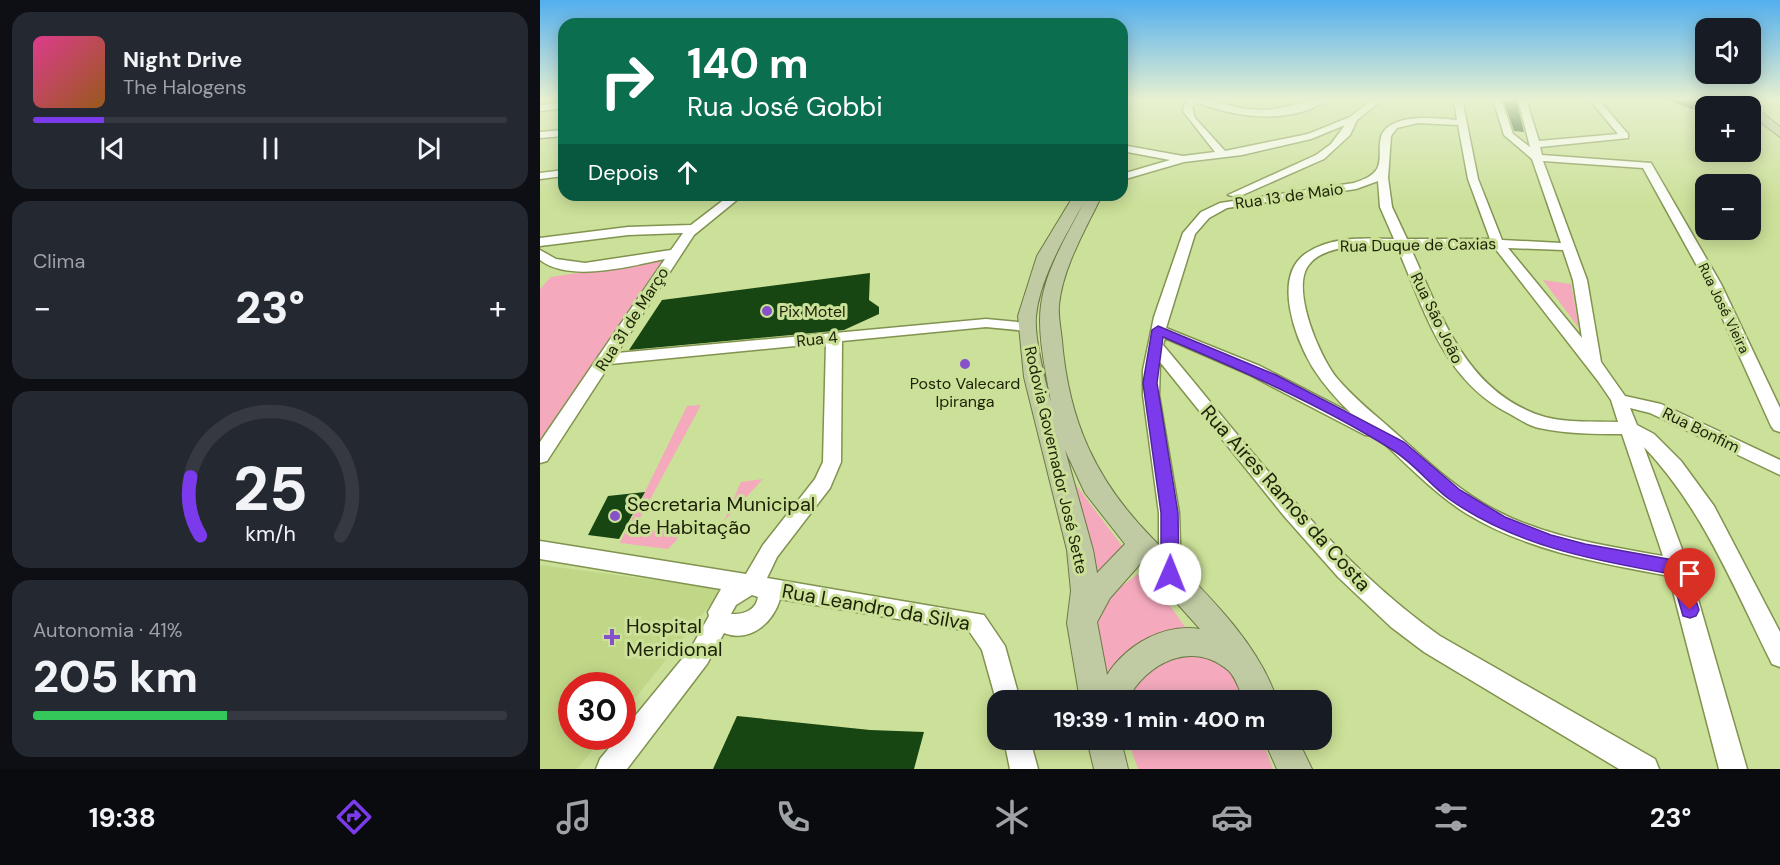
<!DOCTYPE html>
<html lang="pt">
<meta charset="utf-8">
<style>
:root{--surface:#171b24;--page:#242831;--text:#f1f3f6;--muted:#9ea1a6;--line:#363941;--accent:#7c3aed}
body{margin:0;font-family:"DM Sans",sans-serif;background:var(--page);color:var(--text);height:100vh;display:flex;flex-direction:column;font-size:22px;white-space:nowrap}
*{box-sizing:border-box;margin:0}
p{font-size:20px;color:var(--muted)}
.icon{flex:none;width:33px;height:33px;fill:none;stroke:currentColor;stroke-width:2;stroke-linecap:round;stroke-linejoin:round}
.map{position:relative;flex:1;overflow:hidden}
.details{display:flex;flex-direction:column;gap:12px;padding:12px;background:#0d0f14;width:540px}
.details>*{flex:none}
.hud{position:absolute;left:18px;top:18px;width:570px;height:183px;border-radius:18px;box-shadow:0 3px 15px #0003;background:#0b6e4f;color:#fff;overflow:hidden}
.fabs{position:absolute;left:1155px;top:18px;display:grid;gap:12px}
.fabs a{display:grid;place-items:center;width:66px;height:66px;border-radius:12px;background:var(--surface);box-shadow:0 3px 15px #0003;font-size:30px}
.speed{position:absolute;left:18px;top:672px;display:flex;gap:12px;font-size:30px;font-weight:700;text-align:center}
.speed>*{display:grid;place-content:center;width:78px;height:78px;border-radius:50%;background:var(--surface);box-shadow:0 3px 15px #0003;line-height:1}
.speed .limit{border:9px solid #d22;background:#fff;color:#111}
.pin{position:absolute;display:grid;place-items:center;width:51px;height:51px;color:#fff;margin:-62px -26px;border-radius:50% 50% 50% 0;rotate:-45deg;box-shadow:0 0 6px #0007}
.pin .icon{rotate:45deg}
.me{position:absolute;width:66px;margin:-33px;rotate:1deg;stroke-linejoin:round;filter:drop-shadow(0 0 4px #0008)}
.turn{display:flex;align-items:center;gap:21px;height:126px;padding:0 30px;font-size:27px}
.turn .icon{width:78px;height:78px;stroke-width:2.5}
.turn b{display:block;font-size:42px;line-height:51px}
.then{display:flex;align-items:center;height:57px;padding:0 30px;background:#0003;gap:12px;font-size:22px}
.big{font-size:45px;font-weight:800;line-height:1.1}
.details .card{flex:1;display:flex;flex-direction:column;justify-content:center;gap:9px;min-width:0;padding:0 21px;border-radius:18px;background:var(--page)}
.details .dial{align-items:center;gap:0}
.dial svg{height:156px;overflow:visible;fill:none;stroke:var(--line);stroke-width:7;stroke-linecap:round;text-anchor:middle}
.dial text{fill:var(--text);stroke:none}
.song{display:flex;align-items:center;gap:18px}
.cover{width:72px;height:72px;border-radius:9px;background:linear-gradient(135deg,hsl(330 70% 55%),hsl(30 70% 35%))}
.played{height:6px;border-radius:3px;background:linear-gradient(90deg,var(--accent) 15%,var(--line) 15%)}
.keys{display:flex;justify-content:space-around;direction:ltr}
.heat{display:flex;justify-content:space-between;align-items:center;font-size:33px;direction:ltr}
.charge{height:9px;border-radius:4px;background:linear-gradient(90deg,#34c759 41%,var(--line) 0)}
.trip{position:absolute;left:447px;top:690px;width:345px;height:60px;border-radius:18px;background:var(--surface);box-shadow:0 3px 15px #0003;font-weight:800;line-height:60px;text-align:center}
.tabs{display:flex;height:96px;justify-content:space-around;align-items:center;background:#090b0e;color:var(--muted)}
.tabs .icon{width:42px;height:42px}
.tabs .on{color:var(--accent)}
.tabs b{font-size:27px;color:var(--text)}
main{display:flex;flex:1;min-height:0}
.map>svg:first-child{display:block}
</style>
<main>
<section class="details">
<div class="card">
<div class="song"><i class="cover"></i><div><b>Night Drive</b><p>The Halogens</p></div></div>
<div class="played"></div>
<div class="keys"><svg class="icon" aria-label="previous" viewBox="0 0 24 24"><path d="M18 5L8 12l10 7zM5 5v14"/></svg><svg class="icon" aria-label="pause" viewBox="0 0 24 24"><path d="M8 5v14M16 5v14"/></svg><svg class="icon" aria-label="next" viewBox="0 0 24 24"><path d="M6 5l10 7-10 7zM19 5v14"/></svg></div>
</div>
<div class="card"><p>Clima</p>
<div class="heat"><a>−</a><b class="big">23°</b><a>+</a></div>
</div>
<div class="card dial"><svg viewBox="0 0 100 80">
<path d="M14 69A42 42 0 1 1 86 69"/>
<path d="M14 69A42 42 0 0 1 9 39" stroke="#7c3aed"/>
<text x="50" y="56" font-size="32" font-weight="700">25</text>
<text x="50" y="72" font-size="11">km/h</text>
</svg></div>
<div class="card"><p>Autonomia · 41%</p><b class="big">205 km</b><div class="charge"></div></div>
</section>
<div class="map">
<svg width="1240" height="769" viewBox="0 0 1240 769">
<rect width="100%" height="100%" fill="#cbe098"/>
<path fill="#c1d788" d="M0 565 183 589 83 713 82 686H32V736L63 737 37 769H0Z"/>
<path fill="#f4a9bd" d="M129 259 0 450V289L11 277Z
M1003 280 1031 284 1039 328Z
M161 405 92 533 142 527 136 541 128 549 80 543 147 406Z
M527 473 585 550 558 578 549 535Z
M223 479 184 521 201 482Z
M604 570 651 635 562 691C553 624 543 611 604 570Z
M646 653C681 661 692 666 706 700H586L603 670Z
M588 740H722L733 769H598Z"/>
<path fill="#174612" d="M963 99H976L984 132 974 131Z
M1129 99H1166V114L1129 101Z
M330 273 329 300 339 307V314L304 330 89 350 122 300Z
M105 492 79 539 48 535 68 496Z
M197 716 330 730 384 732 374 769H173Z"/>
<g fill="none" stroke-linecap="round" stroke-linejoin="round">
<defs>
<path id="minor" d="M652 99C676 99 698 111 722 110 745 110 766 99 788 99 753 125 697 118 659 103L652 107 655 118 685 151 768 134 810 117 833 99H843L817 120 810 135 784 159 698 197 688 195 776 155 791 144 805 125 771 139 702 155 644 162 582 180V174L630 160 582 151V145L643 156 675 152 643 111 645 104Z
M914 99H922L938 179 962 240 1021 243 992 159 964 135 953 99H961L973 134 990 147 978 99H986L999 141 1078 134 1049 99H1058L1088 134V138L1000 147 1002 155 1111 163 1181 284 1240 408V432L1234 430 1231 426 1167 284 1103 168 1003 161 1047 280 1061 362 1085 396 1121 404 1240 460V475L1110 413 1090 408 1097 425 1114 434 1141 461 1174 506 1240 632V667L1232 664C1194 588 1163 509 1104 447L1149 568 1207 769H1179L1129 576C1060 563 988 551 927 514 893 493 865 462 836 436L825 435 708 374 625 338 623 345C709 447 791 559 900 636L1115 759 1119 769H1079L884 652 851 627 798 577 744 516 620 362 619 395 639 513 641 574 638 581 630 583 622 581 619 574V513L603 395V370L614 317 643 233 661 212 680 203 814 183C822 180 832 177 837 169 842 160 838 147 841 137 849 112 897 118 917 120ZM878 123 918 125 928 179 950 239H867L852 207 848 178 851 136 857 128ZM838 181 840 207 854 239C825 238 790 236 765 254 732 278 756 340 773 368 784 385 797 400 811 413L720 366 626 328 655 234 669 218 687 208 816 189ZM821 246 857 247C885 311 903 380 970 414 979 419 989 426 999 428 1027 434 1054 434 1082 434L1123 556C1061 545 996 536 941 502 911 484 885 459 859 436 838 417 814 399 796 377 780 357 751 291 768 266 779 250 803 247 821 246ZM870 247H954L1058 381 1071 400 1078 422C1054 421 1028 423 1005 417 925 393 901 314 870 247ZM968 248 1023 250 1033 280 1042 338Z
M1172 99H1196L1209 103 1205 106Z
M24 102V108L0 111V105Z
M24 130V136L0 138V132Z
M24 170V176L0 179V173Z
M190 195H203L154 235 77 353 446 319 487 323 494 327 487 331 446 327 302 341 301 462 290 488 237 557 227 578 444 615 465 646 480 700H458V707L442 650 429 631 240 599C233 623 210 643 184 633L167 664 87 769H56L60 759 79 736H82V732L151 648 169 616 168 612 181 589 0 559V541L206 574 223 545 275 479 283 462 286 343 70 364 7 461 0 463V442L125 259C91 266 30 283 0 260V250L16 259 45 263 131 250 143 233 88 235 0 246V238L88 227 151 225ZM212 595 218 597C216 610 204 615 191 614L196 605Z
M464 740H490L498 769H470Z"/>
<path id="major" d="M1205 106H1214L1240 127V137L1210 114V106Z
M534 195H562C546 229 523 266 519 305 518 316 521 330 522 341 529 422 556 481 613 539 657 585 717 638 737 700H704C700 692 696 678 689 671 652 639 607 663 587 700H540L527 623 531 591 527 550 484 377 478 316 497 256ZM544 202C528 234 506 268 501 305 497 334 506 373 511 402 505 380 494 338 496 316 500 277 526 235 544 202ZM525 450 545 493 585 544 557 573 553 550ZM601 563 660 629C624 623 586 645 567 675L557 622 570 598Z
M547 740H581L588 769H554Z
M724 740H758L772 769H737Z"/>
</defs>
<use href="#minor" stroke="#81934f" stroke-width="3"/>
<use href="#major" stroke="#6b7a44" stroke-width="2"/>
<use href="#minor" fill="#fff" fill-rule="evenodd"/>
<use href="#major" fill="#c0cba3" fill-rule="evenodd"/>
</g>
<linearGradient id="sky" x2="0" y2="1"><stop stop-color="#53afee"/><stop offset="0.48" stop-color="#e8f1d1"/><stop offset="1" stop-color="#e8f1d1" stop-opacity="0"/></linearGradient>
<rect width="1240" height="207" fill="url(#sky)"/>
<path fill="#7c3aed" stroke="#51269a" stroke-width="1.5" d="M618 326 736 375 864 442 920 490 965 517 1011 535 1045 544 1144 562 1159 610 1156 616 1150 618 1143 616 1131 574C1052 560 976 546 909 499 889 484 873 462 851 449 779 404 700 370 623 337L617 383 638 513 639 574 636 580 630 582 624 580 621 574V513L603 383 612 330Z"/>
<g fill="#8751c9" stroke="#cbe098" stroke-width="2">
<circle cx="227" cy="311" r="6"/>
<circle cx="425" cy="364" r="6"/>
<circle cx="75" cy="516" r="6"/>
<path d="M69 628h6v6h6v6h-6v6h-6v-6h-6v-6h6z"/>
</g>
<g text-anchor="middle" dominant-baseline="central" stroke-width="6" stroke-linejoin="round" paint-order="stroke">
<g font-size="14" fill="#1c2206" stroke="#cbe098">
<text transform="translate(1184 308) rotate(64)">Rua José Vieira</text>
</g>
<g font-size="16" fill="#1c2206" stroke="#cbe098">
<text transform="translate(749 196) rotate(-8)">Rua 13 de Maio</text>
<text transform="translate(878 245) rotate(-1)">Rua Duque de Caxias</text>
<text transform="translate(897 318) rotate(64)">Rua São João</text>
<text transform="translate(92 319) rotate(-57)">Rua 31 de Março</text>
<text transform="translate(277 339) rotate(-6)">Rua 4</text>
<text transform="translate(1161 430) rotate(26)">Rua Bonfim</text>
<text transform="translate(516 460) rotate(77)">Rodovia Governador José Sette</text>
</g>
<g font-size="16" fill="#1c2206" stroke="#cbe098" text-anchor="start">
<text x="239" y="311">Pix Motel</text>
<text x="425" y="383" text-anchor="middle">Posto Valecard<tspan x="425" dy="18">Ipiranga</tspan></text>
</g>
<g font-size="20" fill="#1c2206" stroke="#cbe098">
<text transform="translate(746 498) rotate(48)">Rua Aires Ramos da Costa</text>
<text transform="translate(336 607) rotate(10)">Rua Leandro da Silva</text>
</g>
<g font-size="20" fill="#1c2206" stroke="#cbe098" text-anchor="start">
<text x="87" y="504">Secretaria Municipal<tspan x="87" dy="23">de Habitação</tspan></text>
<text x="86" y="626">Hospital<tspan x="86" dy="23">Meridional</tspan></text>
</g>
</g>
</svg>
<div class="fabs">
<a><svg class="icon" aria-label="sound" viewBox="0 0 24 24"><path d="M4 9h4l5-4v14l-5-4H4zM17 9q2 3 0 6"/></svg></a>
<a>+</a>
<a>−</a>
</div>
<div class="speed"><div class="limit">30</div></div>
<div class="pin" style="left:1150px;top:610px;background:#d93025"><svg class="icon" aria-label="arrive" viewBox="0 0 24 24"><path d="M6 21V4h12l-3 4 3 4H6"/></svg></div>
<svg class="me" style="left:630px;top:574px" viewBox="-20 -20 40 40"><circle r="19" fill="#fff"/><path d="M0-13L10 11 0 6-10 11z" fill="#7c3aed"/></svg>
<div class="trip">19:39 · 1 min · 400 m</div>
<div class="hud">
<div class="turn"><svg class="icon" aria-label="right" viewBox="0 0 24 24"><path d="M7 20v-9h11M14 6l5 5-5 5"/></svg><div><b>140 m</b>Rua José Gobbi</div></div>
<div class="then">Depois<svg class="icon" aria-label="ahead" viewBox="0 0 24 24"><path d="M12 20V5M6 11l6-6 6 6"/></svg></div>
</div>
</div>
</main>
<nav class="tabs">
<b>19:38</b>
<svg class="icon on" aria-label="directions" viewBox="0 0 24 24"><path d="M12 3l9 9-9 9-9-9zM9 14v-3h6M13 9l2 2-2 2"/></svg>
<svg class="icon" aria-label="music" viewBox="0 0 24 24"><path d="M9 18V5l10-2v13"/><circle cx="6" cy="18" r="3"/><circle cx="16" cy="16" r="3"/></svg>
<svg class="icon" aria-label="phone" viewBox="0 0 24 24"><path d="M5 4h4l2 5-3 2q2 4 5 5l2-3 5 2v4C11 20 4 13 5 4z"/></svg>
<svg class="icon" aria-label="climate" viewBox="0 0 24 24"><path d="M12 3v18M4 7l16 10M4 17L20 7"/></svg>
<svg class="icon" aria-label="car" viewBox="0 0 24 24"><path d="M5 17H2v-5l4-1 3-4h7l3 4 3 1v5h-3M9 17h6M6 11h13"/><circle cx="7" cy="17" r="2"/><circle cx="17" cy="17" r="2"/></svg>
<svg class="icon" aria-label="filters" viewBox="0 0 24 24"><path d="M4 7h16M4 17h16"/><circle cx="9" cy="7" r="2"/><circle cx="15" cy="17" r="2"/></svg>
<b>23°</b>
</nav>
